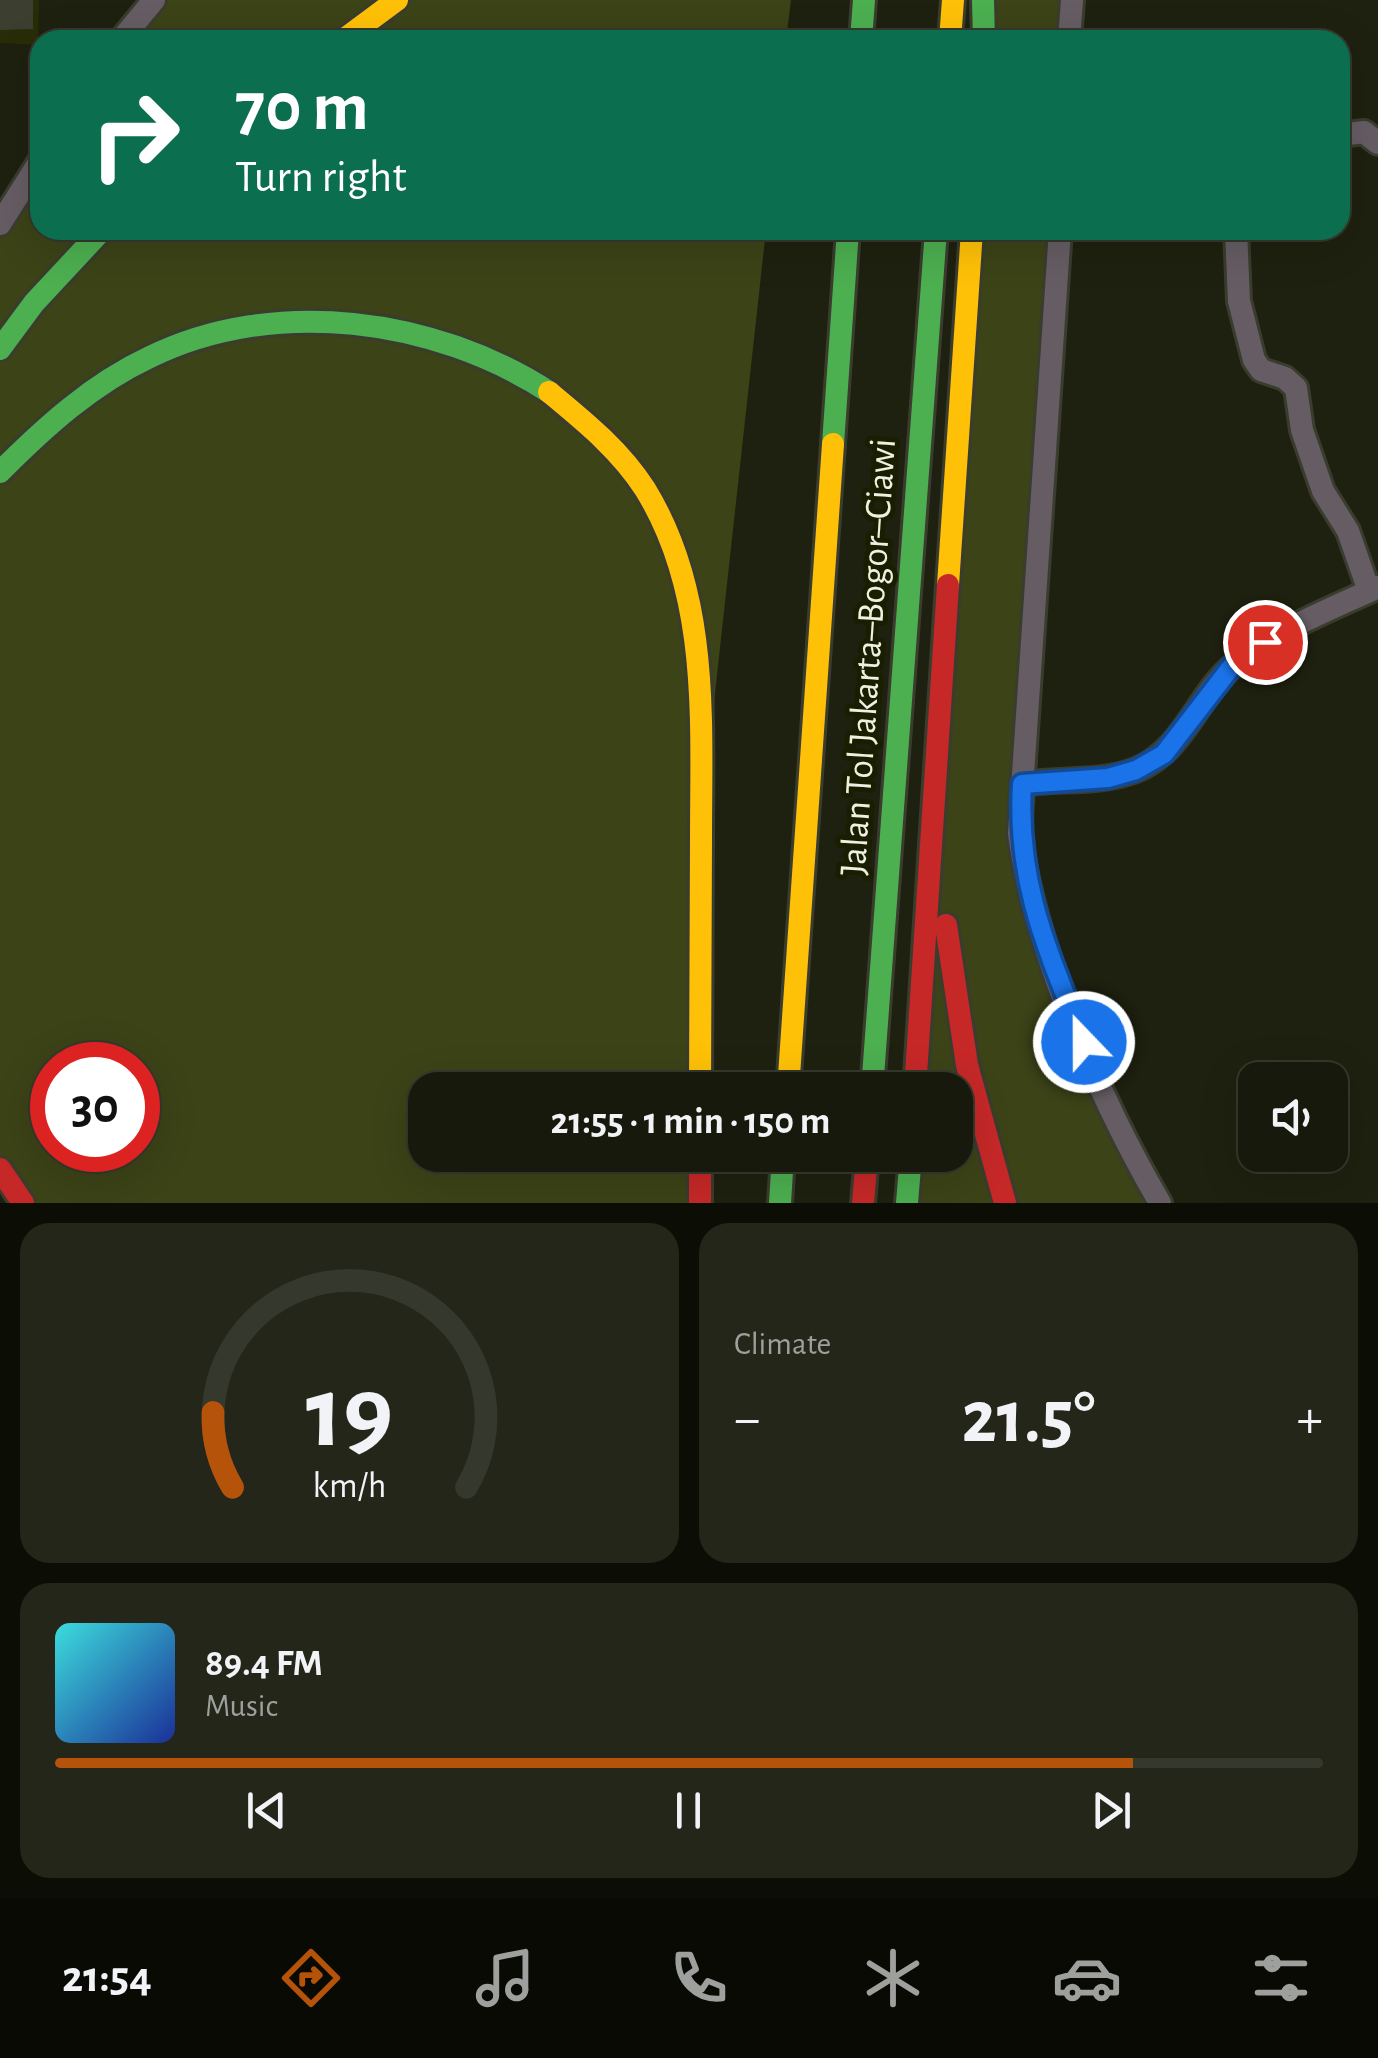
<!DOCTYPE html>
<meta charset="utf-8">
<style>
:root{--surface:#16190b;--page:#232619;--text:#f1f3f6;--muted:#9ea09d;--line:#35382c;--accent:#b45309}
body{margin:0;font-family:"Alegreya Sans",sans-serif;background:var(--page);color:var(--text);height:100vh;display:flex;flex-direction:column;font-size:38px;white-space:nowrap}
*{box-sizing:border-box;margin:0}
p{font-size:32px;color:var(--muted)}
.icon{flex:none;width:55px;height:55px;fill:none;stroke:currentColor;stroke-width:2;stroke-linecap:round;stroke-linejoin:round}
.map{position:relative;height:1203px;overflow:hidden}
.side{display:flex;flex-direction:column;gap:20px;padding:20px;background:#0c0e06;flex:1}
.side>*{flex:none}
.hud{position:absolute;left:30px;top:30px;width:1320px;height:210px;border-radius:30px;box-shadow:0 10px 40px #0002,0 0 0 2px var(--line);background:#0b6e4f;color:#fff;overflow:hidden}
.fabs{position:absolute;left:1238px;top:1062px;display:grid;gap:20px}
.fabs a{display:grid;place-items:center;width:110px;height:110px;border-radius:20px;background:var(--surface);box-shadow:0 10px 40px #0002,0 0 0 2px var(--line);font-size:50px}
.speed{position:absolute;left:30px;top:1042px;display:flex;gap:20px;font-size:50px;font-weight:700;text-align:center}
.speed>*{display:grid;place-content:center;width:130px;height:130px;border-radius:50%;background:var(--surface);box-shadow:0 10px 40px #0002,0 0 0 2px var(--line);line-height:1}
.speed .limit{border:15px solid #d22;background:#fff;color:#111}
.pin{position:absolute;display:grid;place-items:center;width:85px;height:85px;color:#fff;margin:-42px;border:5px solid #fff;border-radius:50%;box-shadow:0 2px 10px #0007}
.me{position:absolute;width:110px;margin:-55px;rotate:338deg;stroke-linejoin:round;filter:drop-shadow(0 0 8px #0008)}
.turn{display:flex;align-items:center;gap:35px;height:210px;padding:0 40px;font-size:45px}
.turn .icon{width:130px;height:130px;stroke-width:2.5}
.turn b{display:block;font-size:70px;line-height:85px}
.big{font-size:75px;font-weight:600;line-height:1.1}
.side .tile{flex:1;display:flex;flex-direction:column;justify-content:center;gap:15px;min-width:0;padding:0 35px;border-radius:30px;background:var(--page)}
.side .dial{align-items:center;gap:0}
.dial svg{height:260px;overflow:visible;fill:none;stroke:var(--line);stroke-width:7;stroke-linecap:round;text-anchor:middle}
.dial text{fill:var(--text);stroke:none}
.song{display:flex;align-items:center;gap:30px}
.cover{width:120px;height:120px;border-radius:15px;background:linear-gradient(135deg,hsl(180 70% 55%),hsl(230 70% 35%))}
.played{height:10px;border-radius:5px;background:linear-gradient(90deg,var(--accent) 85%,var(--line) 85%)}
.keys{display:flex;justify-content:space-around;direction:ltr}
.heat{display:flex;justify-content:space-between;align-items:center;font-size:55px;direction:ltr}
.side .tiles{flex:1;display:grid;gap:20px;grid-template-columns:1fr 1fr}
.tile:last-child{grid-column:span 2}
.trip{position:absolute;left:408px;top:1072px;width:565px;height:100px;border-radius:30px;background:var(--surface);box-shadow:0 10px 40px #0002,0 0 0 2px var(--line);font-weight:600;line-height:100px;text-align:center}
.dock{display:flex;height:160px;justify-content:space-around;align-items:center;background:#090a04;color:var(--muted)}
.dock .icon{width:70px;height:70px}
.dock .selected{color:var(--accent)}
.dock b{font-size:45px;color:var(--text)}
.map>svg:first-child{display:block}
</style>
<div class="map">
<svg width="1378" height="1203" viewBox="0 0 1378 1203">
<rect width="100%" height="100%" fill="#1e210f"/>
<path fill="#282d08" d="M0 0H39L38 45 0 43Z"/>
<path fill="#3c4317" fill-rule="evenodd" d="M154 0H791L786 40H121Z
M983 0H1072L1069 40H984Z
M40 160V230H766L715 693 700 1090H425V1155H700V1203H23L0 1169V223ZM52 1065H138V1150H52Z
M972 230H1060L1026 886 1160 1203H907L911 1155H955V1090H915Z"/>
<path fill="#3c3e30" d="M0 0H33V29L0 30Z"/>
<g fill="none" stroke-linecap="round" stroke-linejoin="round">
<defs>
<path id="street" d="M121 40 154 0
M1069 40 1072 0
M1340 135 1364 132 1378 143
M0 224 40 161
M1060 230 1019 833C1034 948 1101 1102 1160 1203
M1236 230 1239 301 1254 360 1261 370 1285 378 1296 388 1302 430 1323 491 1348 531 1369 591
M1022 784C1059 778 1100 784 1136 770 1185 750 1197 695 1235 664 1278 629 1329 610 1378 587"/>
<path id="fast" d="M983 0 984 40
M861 40 864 0
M0 349 34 303 102 230
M833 444 848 230
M0 472C45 427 92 384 150 357 274 296 435 318 549 392
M872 1090 936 230
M780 1203 783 1155
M907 1203 911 1155"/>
<path id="slow" d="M343 40 397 0
M950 40 953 0
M549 392C584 421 620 450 645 489 710 594 701 721 701 838 701 922 700 1006 700 1090
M948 585 972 230
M788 1090 833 444"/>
<path id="jam" d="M946 925 967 1065 1005 1203
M915 1090 948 585
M700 1155V1203
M0 1169 23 1203
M863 1203 867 1155"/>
</defs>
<use href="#street" stroke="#3a3c2e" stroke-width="28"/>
<use href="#fast" stroke="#3a3c2e" stroke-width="28"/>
<use href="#slow" stroke="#3a3c2e" stroke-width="28"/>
<use href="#jam" stroke="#3a3c2e" stroke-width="28"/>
<use href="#street" stroke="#655d63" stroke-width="22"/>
<use href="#fast" stroke="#4caf50" stroke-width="22"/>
<use href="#slow" stroke="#ffc107" stroke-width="22"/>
<use href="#jam" stroke="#c62828" stroke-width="22"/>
</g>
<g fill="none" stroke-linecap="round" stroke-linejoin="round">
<defs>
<path id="route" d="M1084 1042C1048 951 1016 884 1022 784L1108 778 1136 770 1164 754 1232 666 1265 642"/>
</defs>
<use href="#route" stroke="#114b97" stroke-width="25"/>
<use href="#route" stroke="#1a73e8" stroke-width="18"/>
</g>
<g text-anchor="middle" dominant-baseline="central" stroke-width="10" stroke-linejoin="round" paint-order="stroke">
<g font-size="38" fill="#edf1df" stroke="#1a1e01">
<text transform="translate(869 657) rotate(-86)">Jalan Tol Jakarta–Bogor–Ciawi</text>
</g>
</g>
</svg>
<div class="fabs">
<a><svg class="icon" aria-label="sound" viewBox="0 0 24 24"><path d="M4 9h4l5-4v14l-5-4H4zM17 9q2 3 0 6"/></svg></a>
</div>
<div class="speed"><div class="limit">30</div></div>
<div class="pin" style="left:1265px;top:642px;background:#d93025"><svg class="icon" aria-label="arrive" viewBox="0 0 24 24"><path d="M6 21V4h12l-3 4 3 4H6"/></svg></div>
<svg class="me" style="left:1084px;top:1042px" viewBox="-20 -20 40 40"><circle r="17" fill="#1a73e8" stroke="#fff" stroke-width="3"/><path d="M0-11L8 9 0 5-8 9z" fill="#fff"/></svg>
<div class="trip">21:55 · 1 min · 150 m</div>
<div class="hud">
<div class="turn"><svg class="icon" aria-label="right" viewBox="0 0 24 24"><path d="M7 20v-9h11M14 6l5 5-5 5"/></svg><div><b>70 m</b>Turn right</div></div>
</div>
</div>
<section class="side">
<div class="tiles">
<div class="tile dial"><svg viewBox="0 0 100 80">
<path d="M14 69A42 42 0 1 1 86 69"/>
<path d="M14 69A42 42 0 0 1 8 46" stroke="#b45309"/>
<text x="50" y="56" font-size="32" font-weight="700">19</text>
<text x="50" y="72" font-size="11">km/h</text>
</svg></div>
<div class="tile"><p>Climate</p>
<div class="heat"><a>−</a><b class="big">21.5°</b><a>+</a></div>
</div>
<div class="tile">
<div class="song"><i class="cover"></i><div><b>89.4 FM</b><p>Music</p></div></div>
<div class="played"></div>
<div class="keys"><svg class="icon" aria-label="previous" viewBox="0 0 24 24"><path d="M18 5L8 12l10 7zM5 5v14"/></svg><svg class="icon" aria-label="pause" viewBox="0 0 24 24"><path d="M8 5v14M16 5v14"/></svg><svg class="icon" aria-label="next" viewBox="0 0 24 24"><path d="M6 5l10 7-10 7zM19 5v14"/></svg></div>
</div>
</div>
</section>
<nav class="dock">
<b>21:54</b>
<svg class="icon selected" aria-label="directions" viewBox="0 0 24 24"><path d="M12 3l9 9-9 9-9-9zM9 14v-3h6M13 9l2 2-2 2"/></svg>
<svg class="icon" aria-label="music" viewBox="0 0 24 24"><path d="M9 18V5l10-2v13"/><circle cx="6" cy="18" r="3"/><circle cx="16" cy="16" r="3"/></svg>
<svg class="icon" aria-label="phone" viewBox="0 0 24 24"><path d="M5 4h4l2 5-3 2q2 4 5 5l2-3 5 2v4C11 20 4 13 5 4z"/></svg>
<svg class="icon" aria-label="climate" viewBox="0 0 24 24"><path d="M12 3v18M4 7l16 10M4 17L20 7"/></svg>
<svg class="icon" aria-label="car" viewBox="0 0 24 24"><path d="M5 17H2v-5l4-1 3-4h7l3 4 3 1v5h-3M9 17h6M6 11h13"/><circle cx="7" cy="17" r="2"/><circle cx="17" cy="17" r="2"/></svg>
<svg class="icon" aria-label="filters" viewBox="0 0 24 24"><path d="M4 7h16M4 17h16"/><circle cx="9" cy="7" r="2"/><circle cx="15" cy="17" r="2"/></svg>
</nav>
